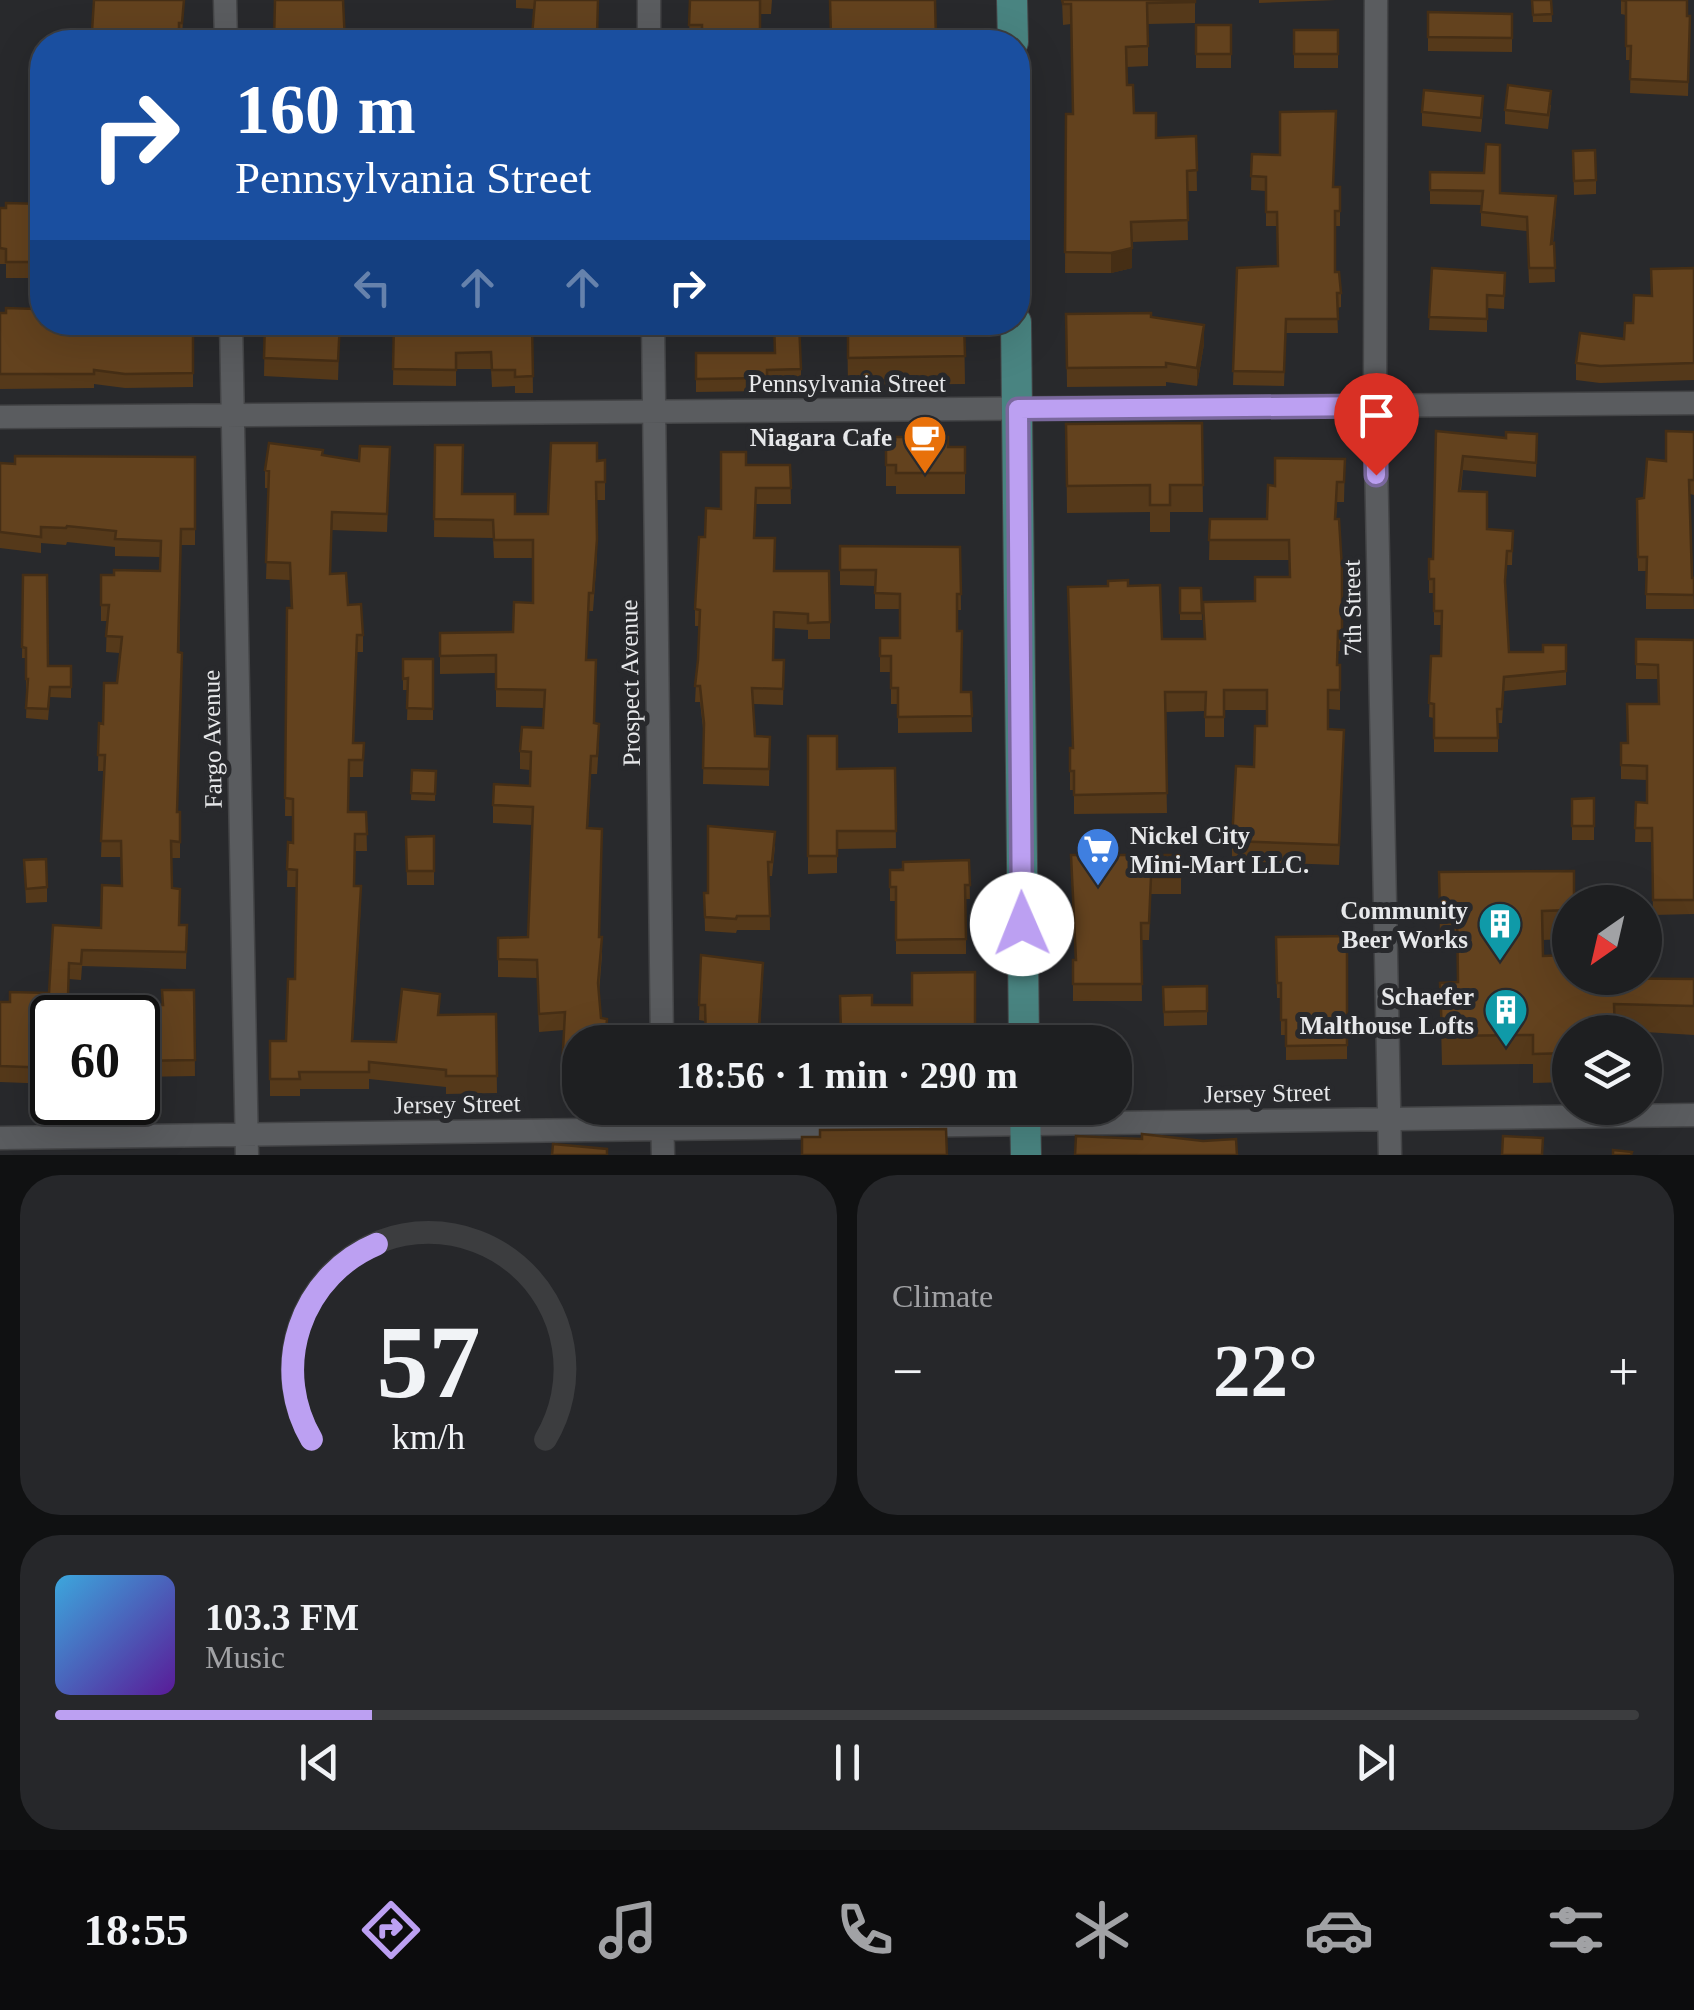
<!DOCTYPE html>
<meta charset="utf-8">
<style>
:root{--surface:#1e1f21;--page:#26272a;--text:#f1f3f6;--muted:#a1a2a5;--line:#3c3d3f;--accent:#bca0f2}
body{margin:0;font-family:Georgia,serif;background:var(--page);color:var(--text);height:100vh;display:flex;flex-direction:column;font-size:38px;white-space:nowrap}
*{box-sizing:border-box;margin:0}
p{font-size:32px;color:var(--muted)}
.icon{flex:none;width:55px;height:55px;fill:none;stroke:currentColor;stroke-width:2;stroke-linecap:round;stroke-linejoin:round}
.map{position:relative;height:1155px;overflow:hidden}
.drawer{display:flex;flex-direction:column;gap:20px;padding:20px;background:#101112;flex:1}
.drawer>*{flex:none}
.banner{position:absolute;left:30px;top:30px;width:1000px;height:305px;border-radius:40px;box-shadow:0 10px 40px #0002,0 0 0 2px var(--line);background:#1a4fa0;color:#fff;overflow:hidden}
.needle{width:65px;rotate:214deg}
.controls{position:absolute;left:1552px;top:885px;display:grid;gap:20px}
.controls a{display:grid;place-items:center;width:110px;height:110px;border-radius:50%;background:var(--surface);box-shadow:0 10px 40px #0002,0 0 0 2px var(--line);font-size:50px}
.speed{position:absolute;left:30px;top:995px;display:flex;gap:20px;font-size:50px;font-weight:700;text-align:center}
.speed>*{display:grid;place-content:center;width:130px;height:130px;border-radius:50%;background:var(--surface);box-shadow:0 10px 40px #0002,0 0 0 2px var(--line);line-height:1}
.speed .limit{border:5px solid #111;border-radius:15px;background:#fff;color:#111}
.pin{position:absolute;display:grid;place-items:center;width:85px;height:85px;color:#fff;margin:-102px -42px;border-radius:50% 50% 50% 0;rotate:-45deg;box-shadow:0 0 10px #0007}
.pin .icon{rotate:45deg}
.me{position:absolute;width:110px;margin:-55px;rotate:359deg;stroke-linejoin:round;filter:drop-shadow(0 0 8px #0008)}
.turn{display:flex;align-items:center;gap:35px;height:210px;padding:0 40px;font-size:45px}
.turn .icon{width:130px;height:130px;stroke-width:2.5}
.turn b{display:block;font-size:70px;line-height:85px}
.lanes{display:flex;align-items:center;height:95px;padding:0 40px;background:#0003;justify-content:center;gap:50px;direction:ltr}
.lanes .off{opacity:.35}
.big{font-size:75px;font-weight:800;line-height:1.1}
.drawer .card{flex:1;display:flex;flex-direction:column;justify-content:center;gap:15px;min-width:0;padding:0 35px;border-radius:40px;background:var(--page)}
.drawer .dial{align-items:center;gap:0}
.dial svg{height:260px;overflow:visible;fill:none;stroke:var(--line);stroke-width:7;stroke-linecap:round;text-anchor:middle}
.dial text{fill:var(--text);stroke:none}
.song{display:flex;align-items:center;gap:30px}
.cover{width:120px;height:120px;border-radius:15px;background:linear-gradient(135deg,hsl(200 70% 55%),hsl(270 70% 35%))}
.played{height:10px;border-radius:5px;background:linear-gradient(90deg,var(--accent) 20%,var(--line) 20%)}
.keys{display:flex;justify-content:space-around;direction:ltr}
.heat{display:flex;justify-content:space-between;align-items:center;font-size:55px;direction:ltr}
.drawer .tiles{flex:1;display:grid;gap:20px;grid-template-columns:1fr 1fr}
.card:last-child{grid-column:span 2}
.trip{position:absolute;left:562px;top:1025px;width:570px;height:100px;border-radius:40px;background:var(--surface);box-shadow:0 10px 40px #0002,0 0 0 2px var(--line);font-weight:800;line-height:100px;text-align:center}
.menu{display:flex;height:160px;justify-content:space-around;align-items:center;background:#0c0c0d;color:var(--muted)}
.menu .icon{width:70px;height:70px}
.menu .on{color:var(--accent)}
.menu b{font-size:45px;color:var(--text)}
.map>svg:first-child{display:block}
</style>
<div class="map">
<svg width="1694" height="1155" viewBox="0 0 1694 1155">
<rect width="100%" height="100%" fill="#28292c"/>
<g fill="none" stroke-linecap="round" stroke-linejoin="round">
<defs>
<path id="minor" d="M225 0 226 42
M649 0V42
M1376 0 1375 406 1390 1155
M231 322 247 1155
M653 322 662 1042
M0 417 1694 403
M662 1108 663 1155
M0 1138 1694 1115"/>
<path id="major" d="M1012 0 1013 42
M1016 322 1024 1042
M1025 1108 1026 1155"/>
</defs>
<use href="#minor" stroke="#444547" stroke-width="25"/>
<use href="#major" stroke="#444547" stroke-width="32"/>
<use href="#minor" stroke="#5a5c5f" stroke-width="22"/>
<use href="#major" stroke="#498481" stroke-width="30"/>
</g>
<path fill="#55391a" d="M184 0 182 39 92 31Z
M516 0H599L532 36 534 9 516 8Z
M690 0H772L771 14H760V42H689Z
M1062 0H1195V23L1148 24V66L1126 67 1127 85 1134 113 1156 138 1196 136 1197 191H1187L1188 240 1132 242V268L1111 273H1065L1066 114H1073L1071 24 1063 25Z
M1259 0H1336L1259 3Z
M1532 0H1551L1552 22H1533Z
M1621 0 1690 16 1688 96 1630 93 1631 60H1626V15L1621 14Z
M1428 12 1512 14V52L1428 51Z
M1196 25H1231V68H1196Z
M1294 30H1338V68H1294Z
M1551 105 1548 129 1505 124V110Z
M1483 110 1481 132 1422 126V112Z
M1573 151 1596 180V194L1574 195Z
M1252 154 1334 187H1340V226H1335V272L1341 293V307L1337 308 1338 333H1286L1284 386 1233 385 1237 268 1278 266 1277 226H1266V191L1251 190Z
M1430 172 1556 210 1553 244 1554 243 1555 282 1529 283 1527 231 1481 226V205L1430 204Z
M42 204 41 278H6V264H0V208Z
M1432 268 1505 273 1504 309 1487 308V332L1429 330Z
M1694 268V380L1600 383 1576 380V363L1624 339 1652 296Z
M36 309 193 322V387L125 388 94 384V388L0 389V313Z
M1066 314 1151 317 1204 344 1197 386 1166 382V386L1067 387Z
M265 322H340L338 380 264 376Z
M394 322 482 326 532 323 533 393H515V386L492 387 491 369H456V386L393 385Z
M702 322H771V333L702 332Z
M847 322H964L965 384 848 385Z
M696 353 801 369V382L767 383V391L696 392Z
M1202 423 1203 512H1170V532H1150V512L1067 513 1066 424Z
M1436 431 1506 438 1537 434 1536 477 1463 470 1461 491 1487 529 1513 531 1512 565H1507L1505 589 1509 652H1543L1566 645V685L1504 691 1502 723H1498V752H1434V718L1429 717 1431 656H1441V625H1434V593H1429V559H1433Z
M1694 432V495L1690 494 1694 609H1646V571H1638L1637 499 1644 498Z
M886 437 948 447H965V494H896V486H886Z
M435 445 462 494 515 514H548L597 461 605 460V500H596L597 557 593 611H589L586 660 595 723 599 742 597 774H591L588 828 602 955 599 993 601 1018 607 1037 580 1042V1088L562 1087 564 1030 539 1032 537 978 498 977V938L528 937 533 825 493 823V805L530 786V770L520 769V751L543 728 544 708 496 707V673L440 674V633L513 632 533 603V558H494L493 538 434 537Z
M390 447 387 532 332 530 330 574 348 605 363 635V652H357L354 743H364L363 777H349L348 812H366L367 851H355L354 886 361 903 353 1041 396 1042 440 1015 496 1014 497 1093 446 1094V1087L369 1079V1089H300V1096H270V1041H286L295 979 296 887H287L288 842 293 843V816H285L287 608H291L290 580 266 579 269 488H265V470L323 456 359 461Z
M195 457V545H181L177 812H180V858H171L172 888 179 925H187L186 969 82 966 81 980 69 979V996L127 1005H163L194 990 195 1076 138 1077V1018H52V1084L0 1082V1002H10L49 993 53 925 101 928 122 886 121 857H101L104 771H98L99 723 103 724 117 683 120 653 106 652 107 621H101V575L160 571V557L115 556V547L67 542 66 545 41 543V553L0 548V463L15 464Z
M1345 459 1344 502H1337L1336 519 1342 568V651H1338L1337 665H1340V710L1328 709V729L1344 750 1339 865 1232 861V841L1267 726V710H1224V737H1205V711L1165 712 1167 813 1074 814V790H1070V748H1072L1128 586 1162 639H1204L1203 602 1255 601 1289 577V560H1209L1210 519H1267L1275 486Z
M746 465H790L791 504H756L755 538 775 571 830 622V639H808V630L774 628 773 660H784L783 705 753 704 755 736 770 737 769 786 703 784 704 737 700 702H695L699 626H695V609L705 537Z
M840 546 960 547 961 610H957V631L962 692H971L972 732 898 733V704H891V672H880V638H900V609H875V586L840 585Z
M23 575 48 666H71V698L50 697 48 720 26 718 27 690H26V658H22Z
M1180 588H1201L1202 620H1180Z
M1636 639 1694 640V914L1653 915 1652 842H1635L1636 802 1647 803V780L1621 779V765L1628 743 1659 704 1658 679H1636Z
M403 659H433V720H407L408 690H403Z
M808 736 837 769 895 768 896 848 837 849V873L808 874Z
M412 770 436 771 435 801 411 800Z
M1594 798V840H1572V799Z
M434 836V885H407L406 837Z
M775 846 772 876H769L770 930H737L736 933 705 931 704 893H708Z
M1071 855H1181V894H1151L1149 940H1141L1142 1001H1073V960H1075Z
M24 860 47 887V902L26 903Z
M969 860 970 899H966V954H896V901H890V870Z
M1439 872 1570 902V939L1542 940 1543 956 1570 978 1694 979V1035L1645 1032H1570V1082L1533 1083V1064L1442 1065 1440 983 1458 982 1457 940 1440 941Z
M1347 936V1059L1286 1060V1035H1281V998H1277L1276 937Z
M701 955 763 979 760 1027 805 1032 841 1033 872 1005 975 1042H705V1021L699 1020Z
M1163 987 1207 1011V1025L1164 1026Z"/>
<path fill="#452e15" d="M1556 196V210L1551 258V244Z
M1132 248V268L1111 273V253Z
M1204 325V344L1197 386V368Z"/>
<path fill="#63421e" stroke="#452e15" stroke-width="2.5" d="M94 0H184L182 23H179V42H84L86 30 92 31Z
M275 0H343L345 42H274Z
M535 0H598L597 36H602V42H521V36H532Z
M690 0H760V42H702V25H689Z
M830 0H935L936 42H803V37L831 36Z
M1062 0H1195V2L1147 3 1148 46 1126 47 1127 85H1133L1134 113H1156V138L1196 136 1197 170 1187 171 1188 220 1131 222 1132 248 1111 253 1065 252 1066 114H1073L1071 4H1063Z
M1532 0H1551L1552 14 1533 15Z
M1621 0H1687V16H1690L1688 82 1630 79 1631 46H1626V1Z
M1428 12 1512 14V38L1428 37Z
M1196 25H1231V54H1196Z
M1294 30H1338V54H1294Z
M1508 85 1551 91 1548 115 1505 110Z
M1424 90 1483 96 1481 118 1422 112Z
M1336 111 1333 187H1340V211H1335V272H1339L1341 293H1337L1338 319H1286L1284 372 1233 371 1237 268 1278 266 1277 212H1266V177L1251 176 1252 154 1280 155V112Z
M1486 144 1500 145V193L1556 196 1551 244 1554 243 1555 268H1529L1527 217 1481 212 1483 191 1430 190V172L1484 173Z
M1595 150 1596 180 1574 181 1573 151Z
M6 203 42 204 41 262H6V249L0 248V208H6Z
M1432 268 1505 273 1504 296 1487 295V319L1429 317Z
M1694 268V363L1600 366 1576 363 1580 333 1624 339 1625 323H1633L1634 295 1652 296 1651 269Z
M36 306H42V322H193V373L125 374 94 370V374H0V313H6V308L36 309Z
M1151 313V317L1204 325 1197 368 1166 363V367L1067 368 1066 314Z
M265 322H340L338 361 264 358Z
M394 322H482V326L532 323 533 376 515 377V370H492L491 352 456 353V370L393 369Z
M774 322H799L801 369 767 370V378L696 379V353H775Z
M848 322H964L965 356 848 358Z
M1202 423 1203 485H1170V505H1150V485L1067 486 1066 424Z
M1436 431 1506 438V432L1537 434 1536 463 1463 456 1459 491 1487 492V529L1513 531 1512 551H1507L1505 581 1509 652H1543V645H1566V671L1504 677 1502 709H1497L1498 738H1434V704L1429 703 1431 656H1441L1442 611H1434V579H1429V559H1433Z
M1666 431 1694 432V480H1689L1692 578H1694V595L1646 594 1647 557H1638L1637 499 1644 498 1647 459 1666 461Z
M886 437H948V447H965V473H896V465H886Z
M269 443 323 450 322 455 359 461 360 446 390 447 387 514 332 512 330 574 346 573 348 605 361 604 363 635H357L353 743H364L363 760H349L348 812H366L367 834H355L354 886H361L352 1041 396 1042 402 989 440 994 438 1015 496 1014 497 1076H446V1070L369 1062V1072H299L300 1079H270V1041H286L288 979H295L297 870 287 869 288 842 293 843V799L285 798 287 608H292L290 563 266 562 269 471 265 470Z
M551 443H597V461L605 460V482H596L597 539 593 593H589L586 660H596L594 723 599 724 597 756H591L587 828 602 829 599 937H602L598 983 601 1018 607 1019 605 1042H580V1070L562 1069 565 1012 539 1014 537 960 498 959V938L528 937 533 807 493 805 494 784 530 786 531 752 520 751 522 727 543 728 545 690 496 689V655L440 656V633L513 632 514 602 533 603V540H494L493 520 434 519 435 445H463L462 494H515V514H548Z
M721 452H746V465H790L791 488H756L754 538H775L774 571H829L830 622 808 623V614L774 612 773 660H784L783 689 752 688 755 736 770 737 769 769 703 768 704 723 700 686H695L698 660 700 610 695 609 699 537H705L706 508 721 509Z
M15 456 195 457V529H181L178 652 182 653 177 812H180V842L171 841 172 888 180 889 179 925H187L186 952 82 950 81 964 69 963 68 996 127 1001V1005H163L162 990H194L195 1060 138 1061V1018H52V1068L0 1066V1002H10V992L49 993 53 925 101 928 102 885 122 886 121 841H101L105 755H98L99 723 103 724 104 683H117L122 637 106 636 109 605H101V575H114V570L160 571 161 541 115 539 116 531 67 526 66 528 41 527V537L0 532V463L15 464Z
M1275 458 1345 459 1344 482H1337L1335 519H1339L1342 568V631H1338L1337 665H1340V690H1328V729L1344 730 1339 845 1232 841 1236 766 1254 767 1255 726H1267V690H1224V717H1205L1206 692H1165L1167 793 1074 795V771H1070V748H1073L1068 587 1108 586V581L1128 580V586L1160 585 1162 639H1205L1203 602 1255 601V577H1290L1289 540H1209L1210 519H1267L1268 485 1275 486Z
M840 546 960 547 961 594H957V631H962L961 692H971L972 716 898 717V688H891V656H880V638H900V594L875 593 876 570H840Z
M23 575H47L48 666H71V687H50L48 709 26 708 28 679H26V648L22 647Z
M1180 588H1201L1202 613H1180Z
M1636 639 1694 640V900H1653L1652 828H1635L1636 802 1647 803V766L1621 765V743H1628L1627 704H1659L1658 665 1636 664Z
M403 659H433V709L407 708 408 678 403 679Z
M808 736H837V769L895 768 896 831H837V856H808Z
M412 770 436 771 435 794 411 793Z
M1594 798V826H1572V799Z
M708 826 775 832 772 862H768L770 916H737L736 919 705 917 704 893H708Z
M434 836V871H407L406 837Z
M1071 855H1181V877H1151L1149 923H1141L1142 984H1073V960H1076Z
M46 859 47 887 26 889 24 860Z
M969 860 970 885H965L966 939 896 940V887H890V870H903V862Z
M1574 871V902H1570V910L1542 911 1543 956 1570 955V978L1694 979V1006L1614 1004 1615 1032H1570V1053L1533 1054V1035L1442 1036 1440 983 1458 982 1457 911 1440 912 1439 872Z
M1347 936V1045L1286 1046V1020H1281V983H1277L1276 937Z
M701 955 763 963 759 1027 805 1026V1032L841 1033 840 996 872 995V1005H912V973L975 972V1042H706L705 1005H699Z
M1207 986V1011L1164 1012 1163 987Z
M946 1129 947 1155H802V1137H820V1130Z
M1142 1134 1203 1141 1236 1139 1237 1155H1075L1076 1136 1142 1139Z
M1503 1136 1543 1138 1542 1155H1502Z
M553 1144 607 1149V1155H552Z
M1613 1150 1632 1152 1631 1155H1613Z"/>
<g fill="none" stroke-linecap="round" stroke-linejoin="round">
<defs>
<path id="route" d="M1022 924 1018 409 1375 406 1376 475"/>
</defs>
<use href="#route" stroke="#7a689d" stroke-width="25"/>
<use href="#route" stroke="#bca0f2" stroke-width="18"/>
</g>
<defs>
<symbol id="cafe-pin" viewBox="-11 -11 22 30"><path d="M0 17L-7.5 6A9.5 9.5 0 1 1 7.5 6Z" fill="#e8710a" stroke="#28292c"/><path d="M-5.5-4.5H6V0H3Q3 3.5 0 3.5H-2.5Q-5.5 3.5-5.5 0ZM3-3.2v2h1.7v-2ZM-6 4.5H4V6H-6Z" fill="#fff"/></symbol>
<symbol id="supermarket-pin" viewBox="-11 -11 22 30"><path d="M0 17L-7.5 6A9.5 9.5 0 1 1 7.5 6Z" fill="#3f7fe0" stroke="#28292c"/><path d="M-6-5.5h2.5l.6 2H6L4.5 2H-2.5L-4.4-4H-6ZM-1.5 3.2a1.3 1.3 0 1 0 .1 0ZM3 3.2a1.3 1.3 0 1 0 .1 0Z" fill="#fff"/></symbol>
<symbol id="building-pin" viewBox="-11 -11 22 30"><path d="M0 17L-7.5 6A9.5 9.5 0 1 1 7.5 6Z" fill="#0f9aa8" stroke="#28292c"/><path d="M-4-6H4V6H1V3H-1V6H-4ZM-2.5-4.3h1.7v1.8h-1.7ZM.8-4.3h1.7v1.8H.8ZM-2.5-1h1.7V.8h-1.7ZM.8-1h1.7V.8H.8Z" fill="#fff"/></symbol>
</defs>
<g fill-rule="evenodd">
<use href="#cafe-pin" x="900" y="412" width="50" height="68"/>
<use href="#supermarket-pin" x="1073" y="824" width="50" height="68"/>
<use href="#building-pin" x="1475" y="899" width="50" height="68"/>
<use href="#building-pin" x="1481" y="985" width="50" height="68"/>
</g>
<g text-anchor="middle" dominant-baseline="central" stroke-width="10" stroke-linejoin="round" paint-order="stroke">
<g font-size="25" fill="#e7e8ea" stroke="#28292c">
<text x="847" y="383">Pennsylvania Street</text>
<text transform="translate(1352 608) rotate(-91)">7th Street</text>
<text transform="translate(630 683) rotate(-91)">Prospect Avenue</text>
<text transform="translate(212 739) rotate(-91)">Fargo Avenue</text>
<text transform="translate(1267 1093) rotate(-1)">Jersey Street</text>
<text transform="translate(457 1104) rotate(-1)">Jersey Street</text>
</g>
<g font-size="25" font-weight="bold" fill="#e7e8ea" stroke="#28292c" text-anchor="end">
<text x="892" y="437">Niagara Cafe</text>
<text x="1130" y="835" text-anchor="start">Nickel City<tspan x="1130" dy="29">Mini-Mart LLC.</tspan></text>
<text x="1468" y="910">Community<tspan x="1468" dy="29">Beer Works</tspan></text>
<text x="1474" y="996">Schaefer<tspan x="1474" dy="29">Malthouse Lofts</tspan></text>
</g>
</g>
</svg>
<div class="controls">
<a><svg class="needle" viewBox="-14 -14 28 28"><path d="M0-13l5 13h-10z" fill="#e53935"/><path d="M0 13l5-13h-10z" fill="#a1a2a5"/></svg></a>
<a><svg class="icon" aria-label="layers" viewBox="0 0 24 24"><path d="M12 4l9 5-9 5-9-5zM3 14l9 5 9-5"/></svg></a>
</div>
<div class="speed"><div class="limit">60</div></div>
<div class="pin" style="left:1376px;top:475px;background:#d93025"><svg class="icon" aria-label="arrive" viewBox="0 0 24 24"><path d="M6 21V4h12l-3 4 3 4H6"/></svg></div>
<svg class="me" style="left:1022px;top:924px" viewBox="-20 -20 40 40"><circle r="19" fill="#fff"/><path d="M0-13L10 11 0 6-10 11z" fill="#bca0f2"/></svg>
<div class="trip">18:56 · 1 min · 290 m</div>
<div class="banner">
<div class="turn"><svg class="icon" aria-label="right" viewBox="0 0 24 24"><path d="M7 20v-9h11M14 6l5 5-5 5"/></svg><div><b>160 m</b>Pennsylvania Street</div></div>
<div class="lanes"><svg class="icon off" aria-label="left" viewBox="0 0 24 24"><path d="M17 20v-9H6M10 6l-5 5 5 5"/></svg><svg class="icon off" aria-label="ahead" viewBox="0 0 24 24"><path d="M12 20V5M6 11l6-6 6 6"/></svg><svg class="icon off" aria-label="ahead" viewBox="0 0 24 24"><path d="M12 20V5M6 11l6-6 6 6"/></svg><svg class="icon" aria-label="right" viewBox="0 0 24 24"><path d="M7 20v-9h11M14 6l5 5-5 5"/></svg></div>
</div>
</div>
<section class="drawer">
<div class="tiles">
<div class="card dial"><svg viewBox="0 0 100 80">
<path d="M14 69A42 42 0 1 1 86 69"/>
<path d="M14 69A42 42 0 0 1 34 9" stroke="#bca0f2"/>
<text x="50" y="56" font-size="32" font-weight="700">57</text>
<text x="50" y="72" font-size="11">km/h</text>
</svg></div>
<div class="card"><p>Climate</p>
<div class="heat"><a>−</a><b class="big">22°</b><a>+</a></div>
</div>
<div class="card">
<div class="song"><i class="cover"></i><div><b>103.3 FM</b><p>Music</p></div></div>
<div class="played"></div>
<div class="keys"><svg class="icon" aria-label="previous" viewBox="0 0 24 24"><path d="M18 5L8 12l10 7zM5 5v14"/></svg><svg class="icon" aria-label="pause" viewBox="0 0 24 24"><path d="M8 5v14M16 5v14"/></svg><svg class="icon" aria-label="next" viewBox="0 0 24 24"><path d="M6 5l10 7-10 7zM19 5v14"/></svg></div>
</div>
</div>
</section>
<nav class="menu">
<b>18:55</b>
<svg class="icon on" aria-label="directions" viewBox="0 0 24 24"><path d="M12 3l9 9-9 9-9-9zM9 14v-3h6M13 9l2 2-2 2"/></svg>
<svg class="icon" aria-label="music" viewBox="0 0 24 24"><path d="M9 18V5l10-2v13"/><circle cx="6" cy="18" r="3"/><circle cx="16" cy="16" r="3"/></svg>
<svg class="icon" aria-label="phone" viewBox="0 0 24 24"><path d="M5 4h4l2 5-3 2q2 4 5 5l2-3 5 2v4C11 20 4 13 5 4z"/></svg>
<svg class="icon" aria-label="climate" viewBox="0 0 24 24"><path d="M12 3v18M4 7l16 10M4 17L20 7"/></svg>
<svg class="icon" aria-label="car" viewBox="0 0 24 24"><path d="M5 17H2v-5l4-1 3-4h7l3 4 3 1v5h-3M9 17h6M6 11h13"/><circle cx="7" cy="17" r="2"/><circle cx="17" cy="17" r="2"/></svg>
<svg class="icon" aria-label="filters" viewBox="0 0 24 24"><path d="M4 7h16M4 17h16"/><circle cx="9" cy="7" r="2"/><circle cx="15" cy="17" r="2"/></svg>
</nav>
